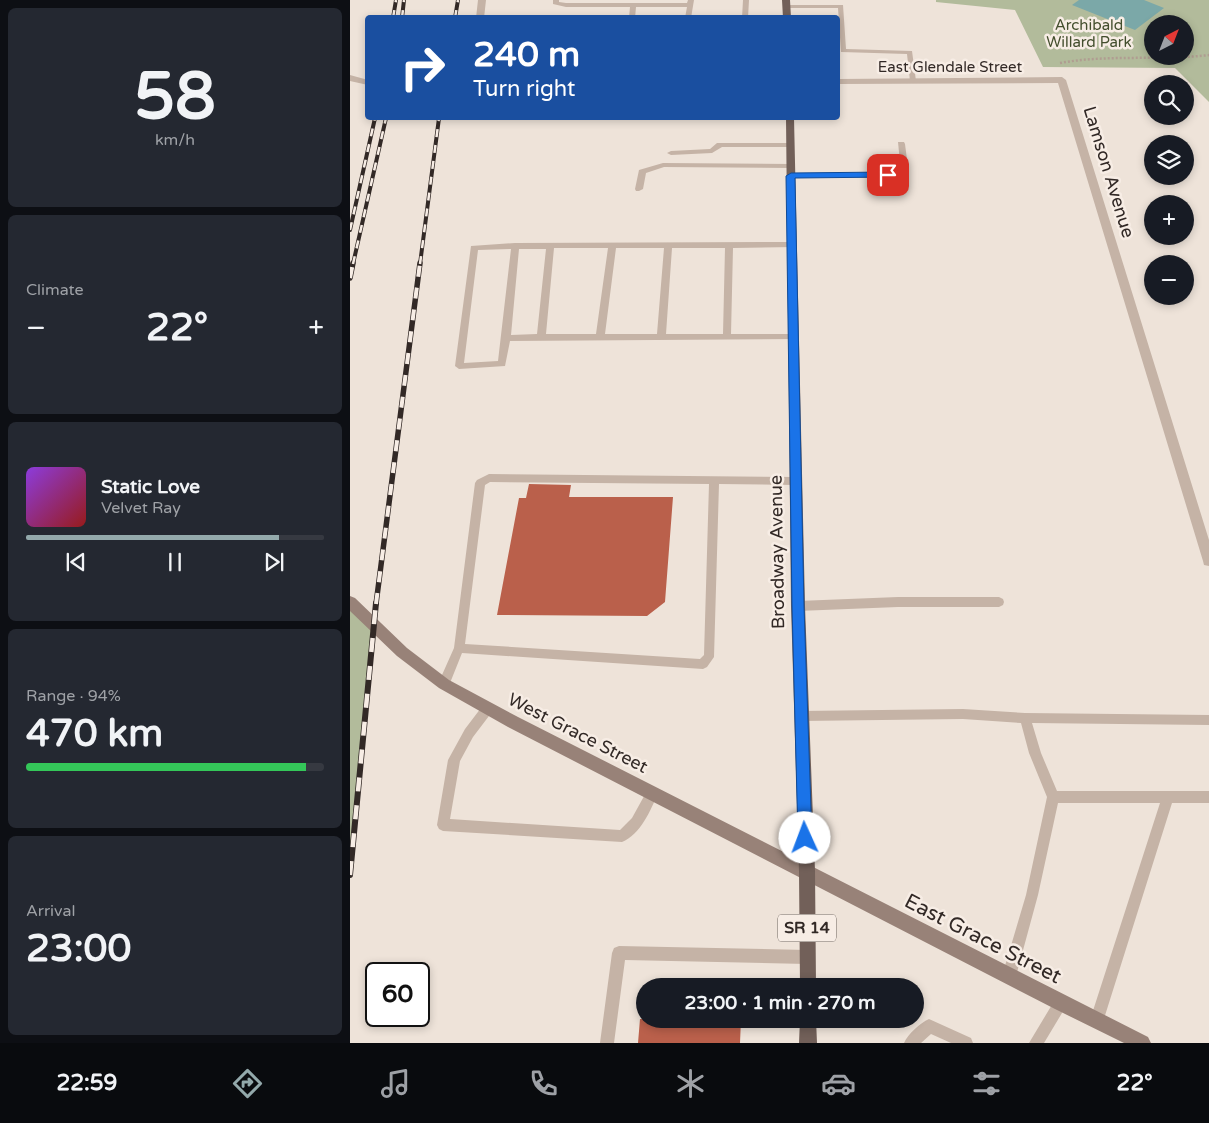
<!DOCTYPE html>
<meta charset="utf-8">
<style>
:root{--surface:#171b24;--page:#242831;--text:#f1f3f6;--muted:#9ea1a6;--line:#363941;--accent:#93a9ab}
body{margin:0;font-family:"Varela Round",sans-serif;background:var(--page);color:var(--text);height:100vh;display:flex;flex-direction:column;font-size:19px;white-space:nowrap}
*{box-sizing:border-box;margin:0}
p{font-size:16px;color:var(--muted)}
.icon{flex:none;width:28px;height:28px;fill:none;stroke:currentColor;stroke-width:2;stroke-linecap:round;stroke-linejoin:round}
.map{position:relative;flex:1;overflow:hidden}
.side{display:flex;flex-direction:column;gap:8px;padding:8px;background:#0d0f14;width:350px}
.side>*{flex:none}
.banner{position:absolute;left:15px;top:15px;width:475px;height:105px;border-radius:5px;box-shadow:0 2px 8px #0003;background:#1a4fa0;color:#fff;overflow:hidden}
.needle{width:32px;rotate:42deg}
.buttons{position:absolute;left:794px;top:15px;display:grid;gap:10px}
.buttons a{display:grid;place-items:center;width:50px;height:50px;border-radius:50%;background:var(--surface);box-shadow:0 2px 8px #0003;font-size:25px}
.speed{position:absolute;left:15px;top:962px;display:flex;gap:10px;font-size:25px;font-weight:700;text-align:center}
.speed>*{display:grid;place-content:center;width:65px;height:65px;border-radius:50%;background:var(--surface);box-shadow:0 2px 8px #0003;line-height:1}
.speed .limit{border:2px solid #111;border-radius:8px;background:#fff;color:#111}
.pin{position:absolute;display:grid;place-items:center;width:42px;height:42px;color:#fff;margin:-21px;border-radius:10px;box-shadow:0 2px 8px #0006}
.me{position:absolute;width:55px;margin:-28px;rotate:358deg;stroke-linejoin:round;filter:drop-shadow(0 0 4px #0008)}
.turn{display:flex;align-items:center;gap:18px;height:105px;padding:0 25px;font-size:22px}
.turn .icon{width:65px;height:65px;stroke-width:2.5}
.turn b{display:block;font-size:35px;line-height:42px}
.big{font-size:38px;font-weight:700;line-height:1.1}
.side .widget{flex:1;display:flex;flex-direction:column;justify-content:center;gap:8px;min-width:0;padding:0 18px;border-radius:8px;background:var(--page)}
.side .dial{align-items:center;gap:0}
.dial b{font-size:65px;line-height:1}
.song{display:flex;align-items:center;gap:15px}
.cover{width:60px;height:60px;border-radius:8px;background:linear-gradient(135deg,hsl(270 70% 55%),hsl(0 70% 35%))}
.played{height:5px;border-radius:2px;background:linear-gradient(90deg,var(--accent) 85%,var(--line) 85%)}
.keys{display:flex;justify-content:space-around;direction:ltr}
.heat{display:flex;justify-content:space-between;align-items:center;font-size:28px;direction:ltr}
.charge{height:8px;border-radius:4px;background:linear-gradient(90deg,#34c759 94%,var(--line) 0)}
.trip{position:absolute;left:286px;top:978px;width:288px;height:50px;border-radius:25px;background:var(--surface);box-shadow:0 2px 8px #0003;font-weight:700;line-height:50px;text-align:center}
.menu{display:flex;height:80px;justify-content:space-around;align-items:center;background:#090b0e;color:var(--muted)}
.menu .icon{width:35px;height:35px}
.menu .on{color:var(--accent)}
.menu b{font-size:22px;color:var(--text)}
main{display:flex;flex:1;min-height:0}
.map>svg:first-child{display:block}
</style>
<main>
<section class="side">
<div class="widget dial"><b>58</b><p>km/h</p></div>
<div class="widget"><p>Climate</p>
<div class="heat"><a>−</a><b class="big">22°</b><a>+</a></div>
</div>
<div class="widget">
<div class="song"><i class="cover"></i><div><b>Static Love</b><p>Velvet Ray</p></div></div>
<div class="played"></div>
<div class="keys"><svg class="icon" aria-label="previous" viewBox="0 0 24 24"><path d="M18 5L8 12l10 7zM5 5v14"/></svg><svg class="icon" aria-label="pause" viewBox="0 0 24 24"><path d="M8 5v14M16 5v14"/></svg><svg class="icon" aria-label="next" viewBox="0 0 24 24"><path d="M6 5l10 7-10 7zM19 5v14"/></svg></div>
</div>
<div class="widget"><p>Range · 94%</p><b class="big">470 km</b><div class="charge"></div></div>
<div class="widget"><p>Arrival</p><b class="big">23:00</b></div>
</section>
<div class="map">
<svg width="859" height="1043" viewBox="0 0 859 1043">
<rect width="100%" height="100%" fill="#eee3d9"/>
<path fill="#b2bb9b" fill-rule="evenodd" d="M586 0H859V102L825 68 693 67 665 10 586 2ZM802 24H835V56H802Z
M0 602 23 625 0 875Z"/>
<path fill="#7ba8a8" d="M729 0H794L814 8 785 30 722 5Z"/>
<path fill="#ba604b" d="M179 484 221 485 219 497H323L315 602 297 616 147 615 169 498H176Z
M290 1019H391L390 1043H288Z"/>
<g fill="none" stroke-linecap="round" stroke-linejoin="round">
<path stroke="#b09d91" stroke-width="2.5" stroke-dasharray="2 2" stroke-linecap="butt" d="M710 63C759 54 810 61 859 55"/>
<path fill="#c5b3a6" fill-rule="evenodd" d="M203 0H209V2L216 3H337L338 0H344L341 18H335L337 7H286L285 18H279L280 7H216L203 4Z
M393 0H399L398 18H392Z
M435 5H493L496 49 562 51 566 81 563 83 560 81 557 54 491 52 488 8H437L434 6Z
M548 142H554L555 144 559 175 558 177 441 178 437 176 441 174 551 173Z
M367 143H440L444 145 440 147H372L362 153 321 155 317 153 321 151 360 149Z
M313 163 441 164 445 166 441 168 314 167 296 173 293 189 289 191H286L285 189 289 170Z
M442 242 445 243V247L383 248 381 334H443L446 335 447 337 446 339 160 341 155 366 109 369 105 366 121 246 165 243ZM204 248H258L246 334H196ZM266 248H314L307 334H255ZM322 248H375L373 334H316ZM161 249 148 361 114 363 128 250ZM169 249H196L187 334 161 335Z
M139 474 446 477 451 481 446 485 369 484 364 657 357 667 353 669 112 653 98 688 94 689 90 688 88 684 104 648 125 483 127 480ZM140 482 359 484 354 655 350 659 115 644 135 485Z
M548 597H649L653 599 654 602 653 605 649 607H548L448 611 444 609 443 606 444 603 448 601Z
M138 703 142 704 144 708 142 712 123 737 110 761 100 819 270 830 282 818 298 789 302 787 306 789 308 793C301 810 290 835 272 842L93 831 89 829 87 825 98 760 115 729 134 704Z
M613 709 675 713 859 715V725L682 723 691 753 707 791H859V803H822L752 1025 747 1027 742 1025 740 1020 810 803H708L688 895 666 976 664 981 659 983 654 981 652 976 676 895 697 797 679 753 671 723 613 719 451 721 447 720 445 716 447 712 451 711Z
M269 946 457 950 462 952 464 957 462 962 457 964 275 960 264 1043H250L262 953 264 948Z
M711 996 716 998 718 1003 694 1043H679L706 998Z
M579 1019 621 1038 623 1043H601L581 1034 571 1043H554C558 1034 570 1023 579 1019Z"/>
<path fill="#c5b3a6" fill-rule="evenodd" d="M128 0H136L134 18H126Z
M0 75 18 80V85L0 81Z
M712 77 716 80 859 540V566L854 565 853 561 708 83 488 84V79Z"/>
<path fill="#988278" fill-rule="evenodd" d="M0 596 5 598 57 648 99 680 168 717 798 1037 801 1043H774L705 1009 158 727 89 688 47 656 0 611Z"/>
<path fill="#726059" fill-rule="evenodd" d="M432 0H440L441 18H433Z
M436 118H444L455 606 465 871 466 986H450L449 871 441 606Z
M450 1019H466L467 1043H449Z"/>
<defs>
<path id="rail-far2" d="M43 18 46 0
M52 18 54 0
M105 18 108 0
M0 230 25 118
M3 264 36 118
M70 264 89 118"/>
<path id="rail-far1" d="M0 278 3 263
M26 604 70 263"/>
<path id="rail" d="M0 875 26 603"/>
</defs>
<use href="#rail-far2" stroke="#322926" stroke-width="4"/>
<use href="#rail-far1" stroke="#322926" stroke-width="5.5"/>
<use href="#rail" stroke="#322926" stroke-width="6"/>
<use href="#rail-far2" stroke="#f7ede5" stroke-width="2.5" stroke-dasharray="8" stroke-linecap="butt"/>
<use href="#rail-far1" stroke="#f7ede5" stroke-width="4" stroke-dasharray="11" stroke-linecap="butt"/>
<use href="#rail" stroke="#f7ede5" stroke-width="4.5" stroke-dasharray="14" stroke-linecap="butt"/>
</g>
<path fill="#1a73e8" stroke="#114b97" d="M538 172 541 173V177L445 178 454 606 462 838 460 843 455 845 450 843 448 838 442 606 436 176 441 173Z"/>
<g text-anchor="middle" dominant-baseline="central" stroke-width="5" stroke-linejoin="round" paint-order="stroke">
<g font-size="15" fill="#434e2d" stroke="#f7ede5">
<text x="739" y="25">Archibald<tspan x="739" dy="17">Willard Park</tspan></text>
</g>
<g font-size="15" fill="#322926" stroke="#f7ede5">
<text x="600" y="67">East Glendale Street</text>
</g>
<rect fill="#f7ede5" stroke="#6d645f" stroke-width="1" x="428" y="914.5" width="58" height="27" rx="4"/>
<g font-size="16" font-weight="bold" fill="#322926">
<text x="457" y="928">SR 14</text>
</g>
<g font-size="18" fill="#322926" stroke="#f7ede5">
<text transform="translate(759 172) rotate(73)">Lamson Avenue</text>
<text transform="translate(427 552) rotate(-91)">Broadway Avenue</text>
<text transform="translate(228 733) rotate(27)">West Grace Street</text>
</g>
<g font-size="21" fill="#322926" stroke="#f7ede5">
<text transform="translate(633 939) rotate(27)">East Grace Street</text>
</g>
</g>
</svg>
<div class="buttons">
<a><svg class="needle" viewBox="-14 -14 28 28"><path d="M0-13l5 13h-10z" fill="#e53935"/><path d="M0 13l5-13h-10z" fill="#9ea1a6"/></svg></a>
<a><svg class="icon" aria-label="search" viewBox="0 0 24 24"><circle cx="10" cy="10" r="6"/><path d="M15 15l6 6"/></svg></a>
<a><svg class="icon" aria-label="layers" viewBox="0 0 24 24"><path d="M12 4l9 5-9 5-9-5zM3 14l9 5 9-5"/></svg></a>
<a>+</a>
<a>−</a>
</div>
<div class="speed"><div class="limit">60</div></div>
<div class="pin" style="left:538px;top:175px;background:#d93025"><svg class="icon" aria-label="arrive" viewBox="0 0 24 24"><path d="M6 21V4h12l-3 4 3 4H6"/></svg></div>
<svg class="me" style="left:455px;top:838px" viewBox="-20 -20 40 40"><circle r="19" fill="#fff"/><path d="M0-13L10 11 0 6-10 11z" fill="#1a73e8"/></svg>
<div class="trip">23:00 · 1 min · 270 m</div>
<div class="banner">
<div class="turn"><svg class="icon" aria-label="right" viewBox="0 0 24 24"><path d="M7 20v-9h11M14 6l5 5-5 5"/></svg><div><b>240 m</b>Turn right</div></div>
</div>
</div>
</main>
<nav class="menu">
<b>22:59</b>
<svg class="icon on" aria-label="directions" viewBox="0 0 24 24"><path d="M12 3l9 9-9 9-9-9zM9 14v-3h6M13 9l2 2-2 2"/></svg>
<svg class="icon" aria-label="music" viewBox="0 0 24 24"><path d="M9 18V5l10-2v13"/><circle cx="6" cy="18" r="3"/><circle cx="16" cy="16" r="3"/></svg>
<svg class="icon" aria-label="phone" viewBox="0 0 24 24"><path d="M5 4h4l2 5-3 2q2 4 5 5l2-3 5 2v4C11 20 4 13 5 4z"/></svg>
<svg class="icon" aria-label="climate" viewBox="0 0 24 24"><path d="M12 3v18M4 7l16 10M4 17L20 7"/></svg>
<svg class="icon" aria-label="car" viewBox="0 0 24 24"><path d="M5 17H2v-5l4-1 3-4h7l3 4 3 1v5h-3M9 17h6M6 11h13"/><circle cx="7" cy="17" r="2"/><circle cx="17" cy="17" r="2"/></svg>
<svg class="icon" aria-label="filters" viewBox="0 0 24 24"><path d="M4 7h16M4 17h16"/><circle cx="9" cy="7" r="2"/><circle cx="15" cy="17" r="2"/></svg>
<b>22°</b>
</nav>
